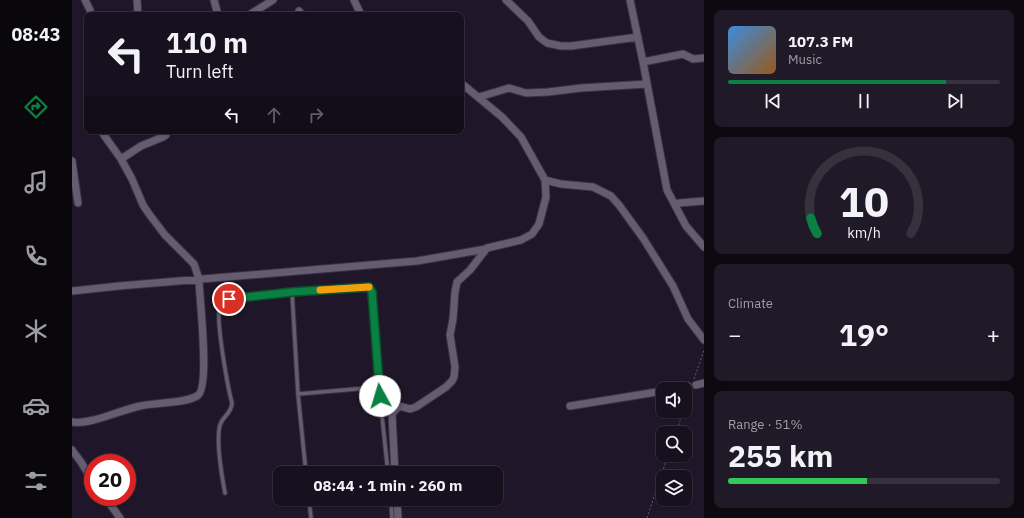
<!DOCTYPE html>
<meta charset="utf-8">
<style>
:root{--surface:#17111f;--page:#201a28;--text:#f1f3f6;--muted:#9e9da4;--line:#36313d;--accent:#0b8043}
body{margin:0;font-family:"IBM Plex Sans",sans-serif;background:var(--page);color:var(--text);height:100vh;display:flex;flex-direction:column;font-size:15px;white-space:nowrap}
*{box-sizing:border-box;margin:0}
p{font-size:13px;color:var(--muted)}
.icon{flex:none;width:22px;height:22px;fill:none;stroke:currentColor;stroke-width:2;stroke-linecap:round;stroke-linejoin:round}
.map{position:relative;flex:1;overflow:hidden}
.details{display:flex;flex-direction:column;gap:10px;padding:10px;background:#0d0911;width:320px}
.details>*{flex:none}
.hud{position:absolute;left:12px;top:12px;width:380px;height:122px;border-radius:8px;box-shadow:0 1px 3px #0004,0 0 0 1px var(--line);background:#17111f;color:var(--text);overflow:hidden}
.buttons{position:absolute;left:584px;top:382px;display:grid;gap:8px}
.buttons a{display:grid;place-items:center;width:36px;height:36px;border-radius:8px;background:var(--surface);box-shadow:0 1px 3px #0004,0 0 0 1px var(--line);font-size:20px}
.speed{position:absolute;left:12px;top:454px;display:flex;gap:8px;font-size:20px;font-weight:700;text-align:center}
.speed>*{display:grid;place-content:center;width:52px;height:52px;border-radius:50%;background:var(--surface);box-shadow:0 1px 3px #0004,0 0 0 1px var(--line);line-height:1}
.speed .limit{border:6px solid #d22;background:#fff;color:#111}
.pin{position:absolute;display:grid;place-items:center;width:34px;height:34px;color:#fff;margin:-17px;border:2px solid #fff;border-radius:50%;box-shadow:0 1px 4px #0007}
.me{position:absolute;width:44px;margin:-22px;rotate:354deg;stroke-linejoin:round;filter:drop-shadow(0 0 3px #0008)}
.turn{display:flex;align-items:center;gap:14px;height:84px;padding:0 16px;font-size:18px}
.turn .icon{width:52px;height:52px;stroke-width:2.5}
.turn b{display:block;font-size:28px;line-height:34px}
.lanes{display:flex;align-items:center;height:38px;padding:0 16px;background:#0003;justify-content:center;gap:20px;direction:ltr}
.lanes .off{opacity:.35}
.big{font-size:30px;font-weight:700;line-height:1.1}
.details .widget{flex:1;display:flex;flex-direction:column;justify-content:center;gap:6px;min-width:0;padding:0 14px;border-radius:8px;background:var(--page)}
.details .dial{align-items:center;gap:0}
.dial svg{height:104px;overflow:visible;fill:none;stroke:var(--line);stroke-width:7;stroke-linecap:round;text-anchor:middle}
.dial text{fill:var(--text);stroke:none}
.song{display:flex;align-items:center;gap:12px}
.cover{width:48px;height:48px;border-radius:6px;background:linear-gradient(135deg,hsl(210 70% 55%),hsl(30 70% 35%))}
.played{height:4px;border-radius:2px;background:linear-gradient(90deg,var(--accent) 80%,var(--line) 80%)}
.keys{display:flex;justify-content:space-around;direction:ltr}
.heat{display:flex;justify-content:space-between;align-items:center;font-size:22px;direction:ltr}
.charge{height:6px;border-radius:3px;background:linear-gradient(90deg,#34c759 51%,var(--line) 0)}
.trip{position:absolute;left:201px;top:466px;width:230px;height:40px;border-radius:8px;background:var(--surface);box-shadow:0 1px 3px #0004,0 0 0 1px var(--line);font-weight:700;line-height:40px;text-align:center}
main{display:flex;flex:1;min-height:0}
.menu{display:flex;flex-direction:column;width:72px;justify-content:space-around;align-items:center;background:#09070c;color:var(--muted)}
.menu .icon{width:28px;height:28px}
.menu .selected{color:var(--accent)}
.menu b{font-size:18px;color:var(--text)}
.map>svg:first-child{display:block}
</style>
<main>
<nav class="menu">
<b>08:43</b>
<svg class="icon selected" aria-label="directions" viewBox="0 0 24 24"><path d="M12 3l9 9-9 9-9-9zM9 14v-3h6M13 9l2 2-2 2"/></svg>
<svg class="icon" aria-label="music" viewBox="0 0 24 24"><path d="M9 18V5l10-2v13"/><circle cx="6" cy="18" r="3"/><circle cx="16" cy="16" r="3"/></svg>
<svg class="icon" aria-label="phone" viewBox="0 0 24 24"><path d="M5 4h4l2 5-3 2q2 4 5 5l2-3 5 2v4C11 20 4 13 5 4z"/></svg>
<svg class="icon" aria-label="climate" viewBox="0 0 24 24"><path d="M12 3v18M4 7l16 10M4 17L20 7"/></svg>
<svg class="icon" aria-label="car" viewBox="0 0 24 24"><path d="M5 17H2v-5l4-1 3-4h7l3 4 3 1v5h-3M9 17h6M6 11h13"/><circle cx="7" cy="17" r="2"/><circle cx="17" cy="17" r="2"/></svg>
<svg class="icon" aria-label="filters" viewBox="0 0 24 24"><path d="M4 7h16M4 17h16"/><circle cx="9" cy="7" r="2"/><circle cx="15" cy="17" r="2"/></svg>
</nav>
<div class="map">
<svg width="632" height="518" viewBox="0 0 632 518">
<rect width="100%" height="100%" fill="#1f1729"/>
<g fill="none" stroke-linecap="round" stroke-linejoin="round">
<defs>
<path id="lane" d="M220 292 226 394 234 473
M226 394 307 387
M308 396 327 406
M153 493C150 477 144 440 148 425 151 415 159 415 160 403 156 388 143 318 148 307 150 304 154 301 157 299L295 286 298 288 300 292 307 387 316 473
M237 499 239 518
M319 499 320 518"/>
<path id="street" d="M13 0 18 10
M65 0 66 15
M142 0 146 15
M282 0 289 15
M434 0 456 21 467 37 475 43 489 46H499L566 37
M558 0 571 62 595 190 614 226 632 247
M227 11 230 15
M177 15 201 0
M571 62 611 54 621 59 632 58
M407 97 437 88 454 93 476 92 509 88 575 84
M49 159 69 146 91 137 94 135 93 131
M0 161 6 203
M473 180 489 184 521 187 539 196 547 205 571 238 601 286 616 319 632 340
M607 203 632 201
M0 291 47 286 345 261 414 249
M624 385 632 383
M600 389 616 386
M498 406 591 391
M0 422C19 425 48 410 68 406 84 402 111 404 125 396 139 389 127 297 127 279L122 264 93 235 77 214 71 205 60 179 49 159 29 131
M0 450 9 462 21 482
M323 473 320 414 327 406 338 409 344 407 374 387 380 381 382 377 383 367 378 335 381 319 383 292 385 282 398 270 415 248 449 240 460 234 467 224 474 197 473 180 449 137 430 117 389 83
M33 497 48 518
M325 499 326 518"/>
</defs>
<use href="#lane" stroke="#383340" stroke-width="5.5"/>
<use href="#street" stroke="#383340" stroke-width="9"/>
<path stroke="#615a6a" stroke-width="1" stroke-dasharray="2 2" stroke-linecap="butt" d="M622 379 632 350
M613 406 617 393
M604 433 611 411
M575 518 596 455"/>
<use href="#lane" stroke="#655c71" stroke-width="3.5"/>
<use href="#street" stroke="#655c71" stroke-width="7"/>
</g>
<g fill="none" stroke-linecap="round" stroke-linejoin="round">
<defs>
<path id="route" d="M157 299 220 292 297 287 300 292 308 396"/>
</defs>
<use href="#route" stroke="#07532c" stroke-width="10"/>
<use href="#route" stroke="#0b8043" stroke-width="7"/>
<path stroke="#f59e0b" stroke-width="7" d="M248 290 297 287"/>
</g>
</svg>
<div class="buttons">
<a><svg class="icon" aria-label="sound" viewBox="0 0 24 24"><path d="M4 9h4l5-4v14l-5-4H4zM17 9q2 3 0 6"/></svg></a>
<a><svg class="icon" aria-label="search" viewBox="0 0 24 24"><circle cx="10" cy="10" r="6"/><path d="M15 15l6 6"/></svg></a>
<a><svg class="icon" aria-label="layers" viewBox="0 0 24 24"><path d="M12 4l9 5-9 5-9-5zM3 14l9 5 9-5"/></svg></a>
</div>
<div class="speed"><div class="limit">20</div></div>
<div class="pin" style="left:157px;top:299px;background:#d93025"><svg class="icon" aria-label="arrive" viewBox="0 0 24 24"><path d="M6 21V4h12l-3 4 3 4H6"/></svg></div>
<svg class="me" style="left:308px;top:396px" viewBox="-20 -20 40 40"><circle r="19" fill="#fff"/><path d="M0-13L10 11 0 6-10 11z" fill="#0b8043"/></svg>
<div class="trip">08:44 · 1 min · 260 m</div>
<div class="hud">
<div class="turn"><svg class="icon" aria-label="left" viewBox="0 0 24 24"><path d="M17 20v-9H6M10 6l-5 5 5 5"/></svg><div><b>110 m</b>Turn left</div></div>
<div class="lanes"><svg class="icon" aria-label="left" viewBox="0 0 24 24"><path d="M17 20v-9H6M10 6l-5 5 5 5"/></svg><svg class="icon off" aria-label="ahead" viewBox="0 0 24 24"><path d="M12 20V5M6 11l6-6 6 6"/></svg><svg class="icon off" aria-label="right" viewBox="0 0 24 24"><path d="M7 20v-9h11M14 6l5 5-5 5"/></svg></div>
</div>
</div>
<section class="details">
<div class="widget">
<div class="song"><i class="cover"></i><div><b>107.3 FM</b><p>Music</p></div></div>
<div class="played"></div>
<div class="keys"><svg class="icon" aria-label="previous" viewBox="0 0 24 24"><path d="M18 5L8 12l10 7zM5 5v14"/></svg><svg class="icon" aria-label="pause" viewBox="0 0 24 24"><path d="M8 5v14M16 5v14"/></svg><svg class="icon" aria-label="next" viewBox="0 0 24 24"><path d="M6 5l10 7-10 7zM19 5v14"/></svg></div>
</div>
<div class="widget dial"><svg viewBox="0 0 100 80">
<path d="M14 69A42 42 0 1 1 86 69"/>
<path d="M14 69A42 42 0 0 1 9 57" stroke="#0b8043"/>
<text x="50" y="56" font-size="32" font-weight="700">10</text>
<text x="50" y="72" font-size="11">km/h</text>
</svg></div>
<div class="widget"><p>Climate</p>
<div class="heat"><a>−</a><b class="big">19°</b><a>+</a></div>
</div>
<div class="widget"><p>Range · 51%</p><b class="big">255 km</b><div class="charge"></div></div>
</section>
</main>
